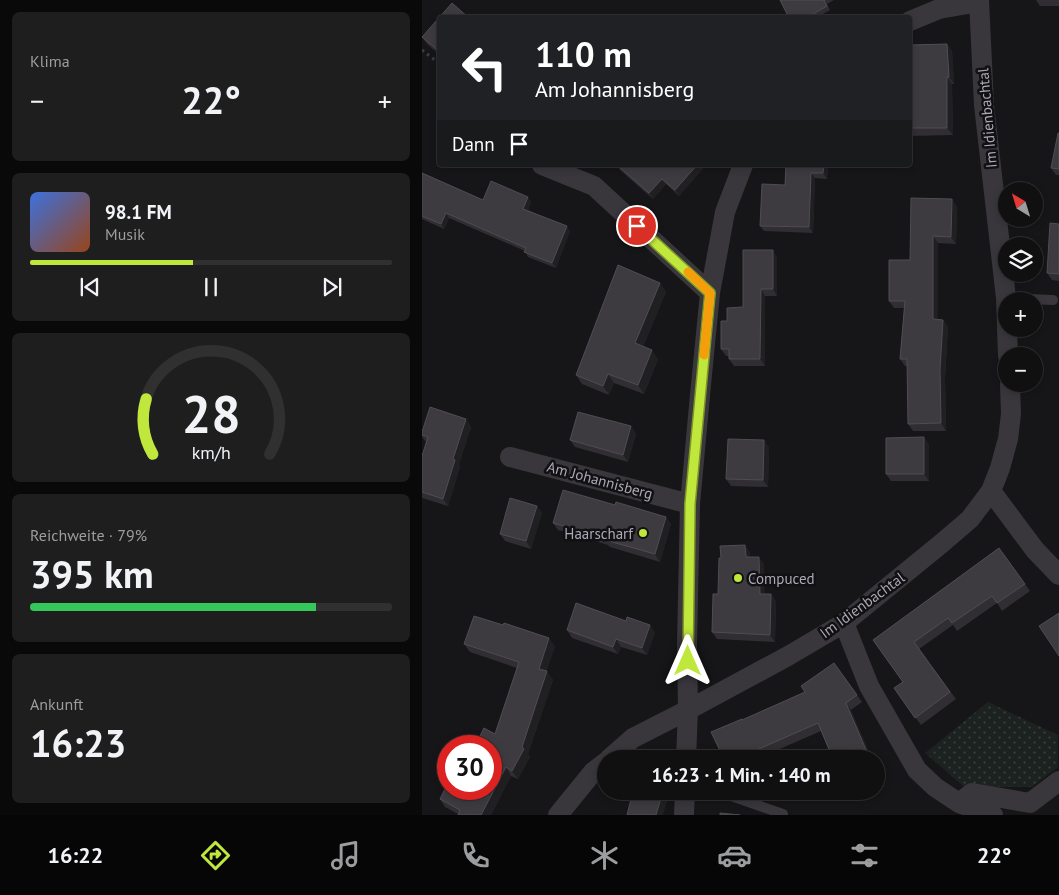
<!DOCTYPE html>
<html lang="de">
<meta charset="utf-8">
<style>
:root{--surface:#101011;--page:#1e1e1f;--text:#f1f3f6;--muted:#9c9d9f;--line:#303031;--accent:#c0e83c}
body{margin:0;font-family:"PT Sans",sans-serif;background:var(--page);color:var(--text);height:100vh;display:flex;flex-direction:column;font-size:19px;white-space:nowrap}
*{box-sizing:border-box;margin:0}
p{font-size:16px;color:var(--muted)}
.icon{flex:none;width:28px;height:28px;fill:none;stroke:currentColor;stroke-width:2;stroke-linecap:round;stroke-linejoin:round}
.map{position:relative;flex:1;overflow:hidden}
.drawer{display:flex;flex-direction:column;gap:12px;padding:12px;background:#090909;width:422px}
.drawer>*{flex:none}
.guide{position:absolute;left:15px;top:15px;width:475px;height:152px;border-radius:5px;box-shadow:0 2px 8px #0003,0 0 0 1px var(--line);background:#202124;color:#fff;overflow:hidden}
.needle{width:32px;rotate:322deg}
.fabs{position:absolute;left:576px;top:182px;display:grid;gap:10px}
.fabs a{display:grid;place-items:center;width:45px;height:45px;border-radius:50%;background:var(--surface);box-shadow:0 2px 8px #0003,0 0 0 1px var(--line);font-size:25px}
.speed{position:absolute;left:15px;top:735px;display:flex;gap:10px;font-size:25px;font-weight:700;text-align:center}
.speed>*{display:grid;place-content:center;width:65px;height:65px;border-radius:50%;background:var(--surface);box-shadow:0 2px 8px #0003,0 0 0 1px var(--line);line-height:1}
.speed .limit{border:8px solid #d22;background:#fff;color:#111}
.pin{position:absolute;display:grid;place-items:center;width:42px;height:42px;color:#fff;margin:-21px;border:2px solid #fff;border-radius:50%;box-shadow:0 1px 5px #0007}
.me{position:absolute;width:55px;margin:-28px;rotate:0deg;stroke-linejoin:round;filter:drop-shadow(0 0 4px #0008)}
.turn{display:flex;align-items:center;gap:18px;height:105px;padding:0 15px;font-size:22px}
.turn .icon{width:65px;height:65px;stroke-width:2.5}
.turn b{display:block;font-size:35px;line-height:42px}
.then{display:flex;align-items:center;height:48px;padding:0 15px;background:#0003;gap:10px;font-size:19px}
.big{font-size:38px;font-weight:800;line-height:1.1}
.drawer .tile{flex:1;display:flex;flex-direction:column;justify-content:center;gap:8px;min-width:0;padding:0 18px;border-radius:8px;background:var(--page)}
.drawer .dial{align-items:center;gap:0}
.dial svg{height:130px;overflow:visible;fill:none;stroke:var(--line);stroke-width:7;stroke-linecap:round;text-anchor:middle}
.dial text{fill:var(--text);stroke:none}
.song{display:flex;align-items:center;gap:15px}
.cover{width:60px;height:60px;border-radius:8px;background:linear-gradient(135deg,hsl(220 70% 55%),hsl(20 70% 35%))}
.played{height:5px;border-radius:2px;background:linear-gradient(90deg,var(--accent) 45%,var(--line) 45%)}
.keys{display:flex;justify-content:space-around;direction:ltr}
.heat{display:flex;justify-content:space-between;align-items:center;font-size:28px;direction:ltr}
.charge{height:8px;border-radius:4px;background:linear-gradient(90deg,#34c759 79%,var(--line) 0)}
.trip{position:absolute;left:175px;top:750px;width:288px;height:50px;border-radius:25px;background:var(--surface);box-shadow:0 2px 8px #0003,0 0 0 1px var(--line);font-weight:800;line-height:50px;text-align:center}
.tabs{display:flex;height:80px;justify-content:space-around;align-items:center;background:#060607;color:var(--muted)}
.tabs .icon{width:35px;height:35px}
.tabs .selected{color:var(--accent)}
.tabs b{font-size:22px;color:var(--text)}
main{display:flex;flex:1;min-height:0}
.map>svg:first-child{display:block}
</style>
<main>
<section class="drawer">
<div class="tile"><p>Klima</p>
<div class="heat"><a>−</a><b class="big">22°</b><a>+</a></div>
</div>
<div class="tile">
<div class="song"><i class="cover"></i><div><b>98.1 FM</b><p>Musik</p></div></div>
<div class="played"></div>
<div class="keys"><svg class="icon" aria-label="previous" viewBox="0 0 24 24"><path d="M18 5L8 12l10 7zM5 5v14"/></svg><svg class="icon" aria-label="pause" viewBox="0 0 24 24"><path d="M8 5v14M16 5v14"/></svg><svg class="icon" aria-label="next" viewBox="0 0 24 24"><path d="M6 5l10 7-10 7zM19 5v14"/></svg></div>
</div>
<div class="tile dial"><svg viewBox="0 0 100 80">
<path d="M14 69A42 42 0 1 1 86 69"/>
<path d="M14 69A42 42 0 0 1 10 35" stroke="#c0e83c"/>
<text x="50" y="56" font-size="32" font-weight="700">28</text>
<text x="50" y="72" font-size="11">km/h</text>
</svg></div>
<div class="tile"><p>Reichweite · 79%</p><b class="big">395 km</b><div class="charge"></div></div>
<div class="tile"><p>Ankunft</p><b class="big">16:23</b></div>
</section>
<div class="map">
<svg width="637" height="815" viewBox="0 0 637 815">
<defs>
<pattern id="grass-dots" width="8" height="8" patternUnits="userSpaceOnUse" patternTransform="scale(1.25)"><rect width="8" height="8" fill="#1c2220"/><path d="M2 2h.1M6 6h.1" fill="none" stroke="#3a3f3e" stroke-width="1.8" stroke-linecap="round"/></pattern>
</defs>
<rect width="100%" height="100%" fill="#161517"/>
<path fill="url(#grass-dots)" d="M566 702 636 735V767L610 787H542L503 753Z"/>
<g fill="none" stroke-linecap="round" stroke-linejoin="round">
<path stroke="#3e3d43" stroke-width="3" stroke-dasharray="2.5 4" stroke-linecap="butt" d="M0 50 18 64"/>
<path stroke="#39373c" stroke-width="10" d="M584 298 631 300
M295 791 361 814"/>
<path stroke="#39373c" stroke-width="20" d="M557 0 562 105 584 298 585 326
M488 21 517 9 557 2
M120 165 172 186 288 293
M585 329 586 356
M88 457 268 504
M569 491 613 550 637 575
M422 623 447 686 495 770 513 787 537 803 550 793 608 803 637 781
M187 759 211 738 266 710 366 656 422 623 520 543 548 519 569 491 578 468 586 439 589 414 588 384
M264 759 266 710 265 644 268 504 278 395 288 293 303 212 321 165
M537 803 571 815
M136 815 171 772 184 762
M262 815 263 791"/>
</g>
<path fill="#302e32" d="M358 0H412L405 4 408 10 394 18H367Z
M614 0H637V6H618Z
M18 18V55L5 44 0 37Z
M525 44 530 51 532 84H530L531 135 488 136V45Z
M637 133V175H634L629 168Z
M195 165H284L257 196 244 184 231 199 198 170Z
M364 165H406L405 179 393 178 391 233 342 231 338 226 363 185Z
M0 173 61 200 109 202 106 210 148 231 134 268 106 257 103 251 27 218 22 229 0 219Z
M535 206 534 244 516 243V319L521 320 526 327 523 378 524 431H491L486 424 485 366H483L478 359 482 308H472L467 301 488 260Z
M637 224V281L630 280 625 273Z
M355 257V296H343V366H312L307 359V356H304L299 349 305 321 321 307Z
M238 283 244 292 221 347 236 359 222 394 192 383 187 395 160 384 154 375Z
M44 419 49 427 37 464 38 467 26 506 0 498V456L4 442 0 437V432Z
M209 426 214 434 206 462 153 447 148 440Z
M342 440 347 448 346 487 309 486 304 479Z
M507 444V481H469L464 474Z
M193 505 244 517 249 524 238 562 188 547 186 545 136 530 131 523Z
M115 506 120 513 109 549 83 541 78 534Z
M577 548 608 591 580 611 575 603 535 631 531 625 497 649 534 699 499 725 472 688 481 682 451 640Z
M328 552V557L342 564V594H349L354 601 353 642 295 639 290 632 296 594 299 558Z
M145 630 233 632 225 655 199 647 196 654 150 638Z
M42 644 133 646 124 671 131 680 106 754 108 757 96 779 89 776 69 815H36V814L23 807 18 799 73 734 95 668 48 652Z
M412 663 440 702 429 710 450 759H411L399 731 335 759H302L320 720 383 692Z"/>
<path fill="#201f21" d="M525 44 530 51 532 84 527 77Z
M525 77 530 84 531 135 525 128Z
M275 165H284L257 196 253 190Z
M402 165H406L405 179 401 173Z
M389 173 393 178 391 233 387 227Z
M240 179 244 184 231 199 227 193Z
M106 197 109 202 104 214 101 209Z
M530 199 535 206 534 244 529 237Z
M24 213 27 218 22 229 19 224Z
M145 226 148 231 134 268 130 263Z
M511 236 516 243V326L511 319Z
M351 250 355 257V296L351 289Z
M238 283 244 292 219 352 213 343Z
M339 289 343 296V366L338 359Z
M521 320 526 327 523 378 524 431 519 423 518 370Z
M230 350 236 359 222 394 216 385Z
M186 374 192 383 187 395 181 386Z
M44 419 49 427 37 464 38 467 26 506 21 499 31 459Z
M209 426 214 434 206 462 201 455Z
M502 437 507 444V481L502 474Z
M342 440 347 448 346 487 341 480Z
M115 506 120 513 109 549 104 541Z
M244 517 249 524 238 562 233 554Z
M323 545 328 552V564L324 557Z
M337 557 342 564 343 601 338 594Z
M349 594 354 601 353 642 348 635Z
M228 625 233 632 225 655 220 648Z
M127 638 133 646 123 677 117 669Z
M194 639 199 647 196 654 191 647Z
M125 671 131 680 106 754 108 757 96 779 90 771 100 747Z
M424 703 429 710 450 759H448Z
M84 767 89 776 69 815H59Z
M241 791H248L241 815H234Z"/>
<path fill="#3e3b40" stroke="#4f4c53" d="M358 0H403L402 1 405 6 384 18H367Z
M30 3 47 18H18V52L0 37Z
M525 44 527 77H525V128H488V45Z
M636 133H637V169L629 168Z
M195 165H275L253 190 240 179 227 193Z
M364 165H402L401 173H389L387 227 338 226 340 184 363 185Z
M0 173 61 200 69 181 106 197 101 209 145 226 130 263 102 252 104 248 24 213 19 224 0 216Z
M489 198 530 199 529 237 511 236V319L521 320 518 370 519 423 486 424 485 359H478L483 301H467V260H488Z
M628 223 637 224V274L625 273Z
M321 250H351V289H339L338 359H307V349H299V321H305V308L321 307Z
M196 265 238 283 213 343 230 350 216 385 186 374 181 386 154 375Z
M8 407 44 419 31 459 33 460 21 499 0 492V456L6 437 0 435V432Z
M156 412 209 426 201 455 148 440Z
M502 437V474H464V438Z
M306 439 342 440 341 480 304 479Z
M141 490 193 505 194 502 244 517 233 554 183 540V538L131 523Z
M88 498 115 506 104 541 78 534Z
M323 545 324 557H337L338 594H349L348 635 290 632 291 594H296L297 558H299L298 546Z
M577 548 603 584 575 603 570 596 530 623 526 618 492 642 528 692 493 718 472 688 481 682 451 640Z
M154 603 204 621 205 617 228 625 220 648 194 639 191 647 145 630Z
M637 613V656L617 626Z
M52 616 81 625 82 623 127 638 117 669 125 671 100 747 102 749 90 771 84 767 59 815H36L38 810 18 799 26 783V789H69V746H53L62 728 73 734 97 662 42 644Z
M412 663 435 695 424 703 448 759H411L396 723 314 759H302L289 732 320 719V720L383 692 379 686Z
M211 791H241L234 815H205Z
M298 813 318 815H298Z"/>
<g fill="none" stroke-linecap="round" stroke-linejoin="round">
<defs>
<path id="route" d="M215 226 288 293 268 504 266 661"/>
</defs>
<use href="#route" stroke="#7d9727" stroke-width="12"/>
<use href="#route" stroke="#c0e83c" stroke-width="9"/>
<path stroke="#f59e0b" stroke-width="9" d="M266 272 288 293 282 355"/>
</g>
<g fill="#c0e83c" stroke="#111012" stroke-width="2">
<circle cx="221" cy="533" r="5"/>
<circle cx="316" cy="578" r="5"/>
</g>
<g text-anchor="middle" dominant-baseline="central" stroke-width="5" stroke-linejoin="round" paint-order="stroke">
<g font-size="15" fill="#aca8b6" stroke="#111012">
<text transform="translate(565 118) rotate(-95)">Im Idienbachtal</text>
<text transform="translate(178 480) rotate(15)">Am Johannisberg</text>
<text transform="translate(440 605) rotate(-36)">Im Idienbachtal</text>
</g>
<g font-size="15" fill="#aca8b6" stroke="#111012" text-anchor="end">
<text x="211" y="533">Haarscharf</text>
<text x="326" y="578" text-anchor="start">Compuced</text>
</g>
</g>
</svg>
<div class="fabs">
<a><svg class="needle" viewBox="-14 -14 28 28"><path d="M0-13l5 13h-10z" fill="#e53935"/><path d="M0 13l5-13h-10z" fill="#9c9d9f"/></svg></a>
<a><svg class="icon" aria-label="layers" viewBox="0 0 24 24"><path d="M12 4l9 5-9 5-9-5zM3 14l9 5 9-5"/></svg></a>
<a>+</a>
<a>−</a>
</div>
<div class="speed"><div class="limit">30</div></div>
<div class="pin" style="left:215px;top:226px;background:#d93025"><svg class="icon" aria-label="arrive" viewBox="0 0 24 24"><path d="M6 21V4h12l-3 4 3 4H6"/></svg></div>
<svg class="me" style="left:266px;top:661px" viewBox="-20 -20 40 40"><path d="M0-17L14 15 0 8-14 15z" fill="#c0e83c" stroke="#fff" stroke-width="4"/></svg>
<div class="trip">16:23 · 1 Min. · 140 m</div>
<div class="guide">
<div class="turn"><svg class="icon" aria-label="left" viewBox="0 0 24 24"><path d="M17 20v-9H6M10 6l-5 5 5 5"/></svg><div><b>110 m</b>Am Johannisberg</div></div>
<div class="then">Dann<svg class="icon" aria-label="arrive" viewBox="0 0 24 24"><path d="M6 21V4h12l-3 4 3 4H6"/></svg></div>
</div>
</div>
</main>
<nav class="tabs">
<b>16:22</b>
<svg class="icon selected" aria-label="directions" viewBox="0 0 24 24"><path d="M12 3l9 9-9 9-9-9zM9 14v-3h6M13 9l2 2-2 2"/></svg>
<svg class="icon" aria-label="music" viewBox="0 0 24 24"><path d="M9 18V5l10-2v13"/><circle cx="6" cy="18" r="3"/><circle cx="16" cy="16" r="3"/></svg>
<svg class="icon" aria-label="phone" viewBox="0 0 24 24"><path d="M5 4h4l2 5-3 2q2 4 5 5l2-3 5 2v4C11 20 4 13 5 4z"/></svg>
<svg class="icon" aria-label="climate" viewBox="0 0 24 24"><path d="M12 3v18M4 7l16 10M4 17L20 7"/></svg>
<svg class="icon" aria-label="car" viewBox="0 0 24 24"><path d="M5 17H2v-5l4-1 3-4h7l3 4 3 1v5h-3M9 17h6M6 11h13"/><circle cx="7" cy="17" r="2"/><circle cx="17" cy="17" r="2"/></svg>
<svg class="icon" aria-label="filters" viewBox="0 0 24 24"><path d="M4 7h16M4 17h16"/><circle cx="9" cy="7" r="2"/><circle cx="15" cy="17" r="2"/></svg>
<b>22°</b>
</nav>
